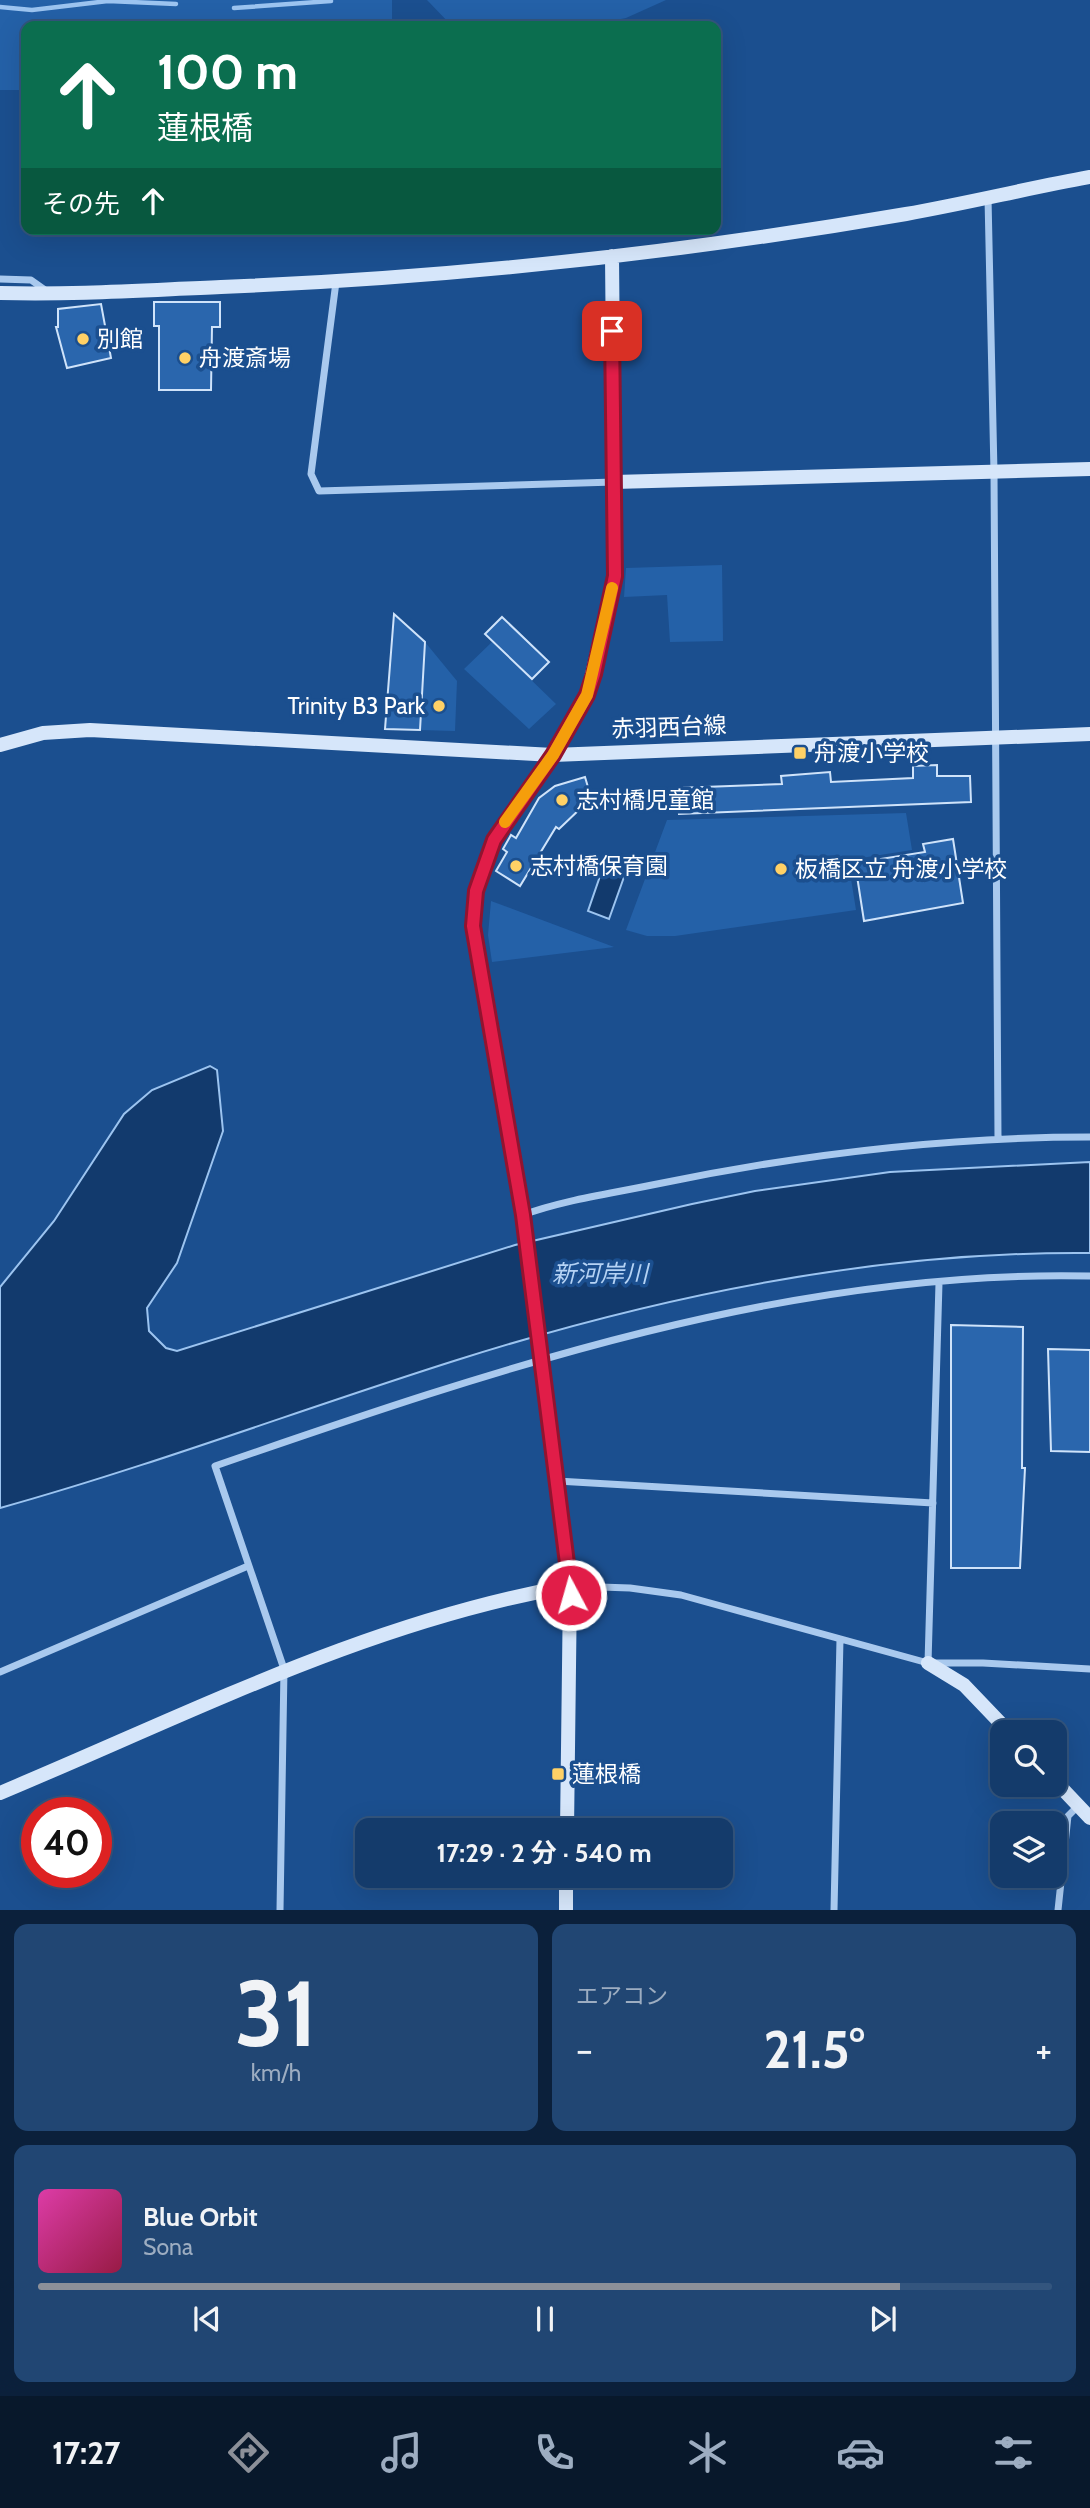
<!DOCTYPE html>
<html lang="ja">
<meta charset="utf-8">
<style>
:root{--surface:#143b6b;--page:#214673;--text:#f1f3f6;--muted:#9dadc1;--line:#33557e;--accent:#8c9099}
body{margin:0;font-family:Cabin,"Noto Sans JP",sans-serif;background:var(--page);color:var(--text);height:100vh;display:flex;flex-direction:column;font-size:26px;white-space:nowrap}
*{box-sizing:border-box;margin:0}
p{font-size:23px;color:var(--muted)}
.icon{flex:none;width:38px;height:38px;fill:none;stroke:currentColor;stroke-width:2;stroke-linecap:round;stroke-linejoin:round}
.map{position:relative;height:1910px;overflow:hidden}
.side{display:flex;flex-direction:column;gap:14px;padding:14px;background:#0b203b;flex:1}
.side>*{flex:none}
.top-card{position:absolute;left:21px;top:21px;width:700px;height:214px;border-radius:14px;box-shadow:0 7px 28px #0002,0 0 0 2px var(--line);background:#0b6e4f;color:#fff;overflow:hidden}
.tools{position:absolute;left:990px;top:1720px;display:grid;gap:14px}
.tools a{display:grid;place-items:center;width:77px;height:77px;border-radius:14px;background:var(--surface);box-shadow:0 7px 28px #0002,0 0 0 2px var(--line);font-size:35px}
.speed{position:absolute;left:21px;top:1797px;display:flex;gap:14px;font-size:35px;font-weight:700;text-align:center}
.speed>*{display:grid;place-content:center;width:91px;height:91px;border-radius:50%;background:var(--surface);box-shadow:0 7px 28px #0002,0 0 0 2px var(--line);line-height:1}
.speed .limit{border:10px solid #d22;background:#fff;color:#111}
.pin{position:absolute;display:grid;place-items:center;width:60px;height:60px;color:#fff;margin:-30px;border-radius:14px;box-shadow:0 4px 10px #0006}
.me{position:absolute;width:77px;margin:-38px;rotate:354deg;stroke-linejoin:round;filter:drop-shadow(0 0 5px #0008)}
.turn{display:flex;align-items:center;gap:24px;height:147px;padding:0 21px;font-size:32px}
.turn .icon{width:91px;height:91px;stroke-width:2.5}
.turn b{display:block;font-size:49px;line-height:60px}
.then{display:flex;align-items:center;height:66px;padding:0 21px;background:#0003;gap:14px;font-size:26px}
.big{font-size:52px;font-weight:700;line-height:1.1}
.side .widget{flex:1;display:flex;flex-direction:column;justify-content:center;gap:10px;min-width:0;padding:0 24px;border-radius:14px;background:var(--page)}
.side .dial{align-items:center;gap:0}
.dial b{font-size:91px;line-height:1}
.song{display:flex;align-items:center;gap:21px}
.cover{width:84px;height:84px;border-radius:10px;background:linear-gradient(135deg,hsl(320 70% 55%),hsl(340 70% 35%))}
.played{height:7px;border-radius:4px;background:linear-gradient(90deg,var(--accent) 85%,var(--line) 85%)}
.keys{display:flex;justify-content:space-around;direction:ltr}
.heat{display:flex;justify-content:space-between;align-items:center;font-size:38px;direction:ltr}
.side .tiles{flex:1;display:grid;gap:14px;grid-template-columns:1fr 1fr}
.widget:last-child{grid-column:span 2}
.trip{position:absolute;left:355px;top:1818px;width:378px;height:70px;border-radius:14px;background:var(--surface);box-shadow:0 7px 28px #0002,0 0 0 2px var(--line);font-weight:700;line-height:70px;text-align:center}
.dock{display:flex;height:112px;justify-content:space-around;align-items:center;background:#08182b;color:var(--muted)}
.dock .icon{width:49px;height:49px}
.dock .selected{color:var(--accent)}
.dock b{font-size:32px;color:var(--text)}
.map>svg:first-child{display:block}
</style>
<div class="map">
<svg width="1090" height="1910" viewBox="0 0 1090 1910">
<rect width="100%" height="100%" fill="#1b4f8f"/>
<path fill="#2461a8" d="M0 0H392V26H26V90H0Z
M427 0H666L626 18 585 26H452Z
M722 565 723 641 670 642 667 595 624 597 626 568Z
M425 642 457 681 455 731 420 730Z
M492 642 556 704 529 729 464 669Z
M906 813 912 850 848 860 856 910 675 936H647L626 930 667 820Z
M491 901 614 947 492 962 488 935Z"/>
<path fill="#123a6d" stroke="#9cc4f0" stroke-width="2" d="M607 856 629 863 609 919 588 911Z
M210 1066 217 1070 223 1131 177 1263 147 1308 149 1331 166 1348 177 1351 515 1245 692 1204 755 1191 890 1172 1090 1162V1253C878 1251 659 1296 457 1360 305 1408 154 1465 0 1508V1287L54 1221 124 1114 152 1090Z"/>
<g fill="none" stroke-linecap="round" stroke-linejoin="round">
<path stroke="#9cc4f0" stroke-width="4.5" d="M0 7 32 10 108 1 176 4
M234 8 331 1"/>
</g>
<path fill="#2a66ad" stroke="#cfe3fa" stroke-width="2" d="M154 302H220V327H212L211 390H159V326H154Z
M101 304 111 358 67 368 56 327H58V309Z
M394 614 425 642 420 730 385 729Z
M502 617 549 662 532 679 485 634Z
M937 765V776H970L971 802 679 814 677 788 782 784 781 776 830 772 831 782 913 778V766Z
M585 777 593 804 582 807 559 829 556 827 520 886 496 871 507 852 503 849 511 835 516 838 539 798 555 786Z
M953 839 963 903 864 921 855 863 925 852 923 844Z
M951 1325 1023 1327 1022 1468H1025L1020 1568H951Z
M1048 1349 1090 1350V1452L1051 1451Z"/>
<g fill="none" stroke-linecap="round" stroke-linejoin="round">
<path stroke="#a9c9ee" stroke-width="7" d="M988 198 994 472 998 1139
M0 279 31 280 48 292
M336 282 311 474 319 491 614 482
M523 1215C564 1200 609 1194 652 1185 796 1155 943 1137 1090 1137
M557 1481 933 1503
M570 1586 630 1588 681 1595 928 1663H983L1090 1669
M928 1663 939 1283
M0 1672 248 1566
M280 1910 284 1669 215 1466C496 1369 789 1269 1090 1276
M834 1910 840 1639
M1058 1910 1068 1816 1078 1806"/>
<path stroke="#d6e6fa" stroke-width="14" d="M0 293C74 295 147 290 221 287 450 278 679 253 906 214 968 203 1029 188 1090 177
M614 482 1090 469
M0 745 43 733 90 730 553 755 1090 734
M928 1663 964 1685 1009 1732
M1055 1781 1090 1818
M0 1793C187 1715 369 1621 570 1586
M567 1830 570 1586 523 1215 473 926 476 891 494 840 553 755 587 696 615 576 612 256
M566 1910V1876"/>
</g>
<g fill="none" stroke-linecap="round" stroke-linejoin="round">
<defs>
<path id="route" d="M571 1595 523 1215 473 926 476 891 494 840 553 755 587 695 594 674 615 576 612 331"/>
</defs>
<use href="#route" stroke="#92132f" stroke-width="18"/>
<use href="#route" stroke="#e11d48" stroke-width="12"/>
<path stroke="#f59e0b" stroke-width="12" d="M505 822 553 755 587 695 612 588"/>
</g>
<g fill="#ffd166" stroke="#1b4f8f" stroke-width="2.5">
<circle cx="83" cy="339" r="7"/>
<circle cx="185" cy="358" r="7"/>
<circle cx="439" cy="706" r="7"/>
<rect x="793" y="746" width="14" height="14" rx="3.5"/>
<circle cx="562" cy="800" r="7"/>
<circle cx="516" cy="866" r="7"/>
<circle cx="781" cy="869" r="7"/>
<rect x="551" y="1767" width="14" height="14" rx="3.5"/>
</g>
<g text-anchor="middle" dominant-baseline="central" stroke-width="7" stroke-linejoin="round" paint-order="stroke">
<g font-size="23" fill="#fff" stroke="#1b4f8f" text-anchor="start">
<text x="97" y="339">別館</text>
<text x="199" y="358">舟渡斎場</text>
<text x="425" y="706" text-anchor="end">Trinity B3 Park</text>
<text x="814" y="753">舟渡小学校</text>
<text x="576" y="800">志村橋児童館</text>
<text x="530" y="866">志村橋保育園</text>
<text x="795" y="869">板橋区立 舟渡小学校</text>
<text x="572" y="1774">蓮根橋</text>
</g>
<g font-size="23" fill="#fff" stroke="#1b4f8f">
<text transform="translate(669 727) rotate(-2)">赤羽西台線</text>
</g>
<g font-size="24" font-style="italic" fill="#b5d3f5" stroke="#1b4f8f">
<text x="600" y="1273">新河岸川</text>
</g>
</g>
</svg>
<div class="tools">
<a><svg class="icon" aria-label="search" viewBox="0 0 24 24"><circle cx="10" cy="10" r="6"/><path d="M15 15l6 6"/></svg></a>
<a><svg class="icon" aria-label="layers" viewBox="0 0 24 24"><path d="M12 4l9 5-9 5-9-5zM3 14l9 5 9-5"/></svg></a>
</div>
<div class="speed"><div class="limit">40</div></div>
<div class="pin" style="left:612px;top:331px;background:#d93025"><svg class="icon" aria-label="arrive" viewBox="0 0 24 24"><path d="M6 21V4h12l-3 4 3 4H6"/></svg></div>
<svg class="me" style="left:571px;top:1595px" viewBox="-20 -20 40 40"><circle r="17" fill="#e11d48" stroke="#fff" stroke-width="3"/><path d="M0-11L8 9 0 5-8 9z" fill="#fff"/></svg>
<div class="trip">17:29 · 2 分 · 540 m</div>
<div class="top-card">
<div class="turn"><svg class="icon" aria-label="ahead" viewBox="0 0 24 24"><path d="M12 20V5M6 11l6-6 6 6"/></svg><div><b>100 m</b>蓮根橋</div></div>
<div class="then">その先<svg class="icon" aria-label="ahead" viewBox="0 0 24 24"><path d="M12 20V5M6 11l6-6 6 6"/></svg></div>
</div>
</div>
<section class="side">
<div class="tiles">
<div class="widget dial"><b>31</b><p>km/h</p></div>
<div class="widget"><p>エアコン</p>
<div class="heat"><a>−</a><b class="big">21.5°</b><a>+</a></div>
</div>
<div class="widget">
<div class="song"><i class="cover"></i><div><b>Blue Orbit</b><p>Sona</p></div></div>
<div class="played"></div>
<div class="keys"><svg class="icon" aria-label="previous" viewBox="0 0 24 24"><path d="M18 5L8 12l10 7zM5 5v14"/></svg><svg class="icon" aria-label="pause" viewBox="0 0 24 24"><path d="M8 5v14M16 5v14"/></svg><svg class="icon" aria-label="next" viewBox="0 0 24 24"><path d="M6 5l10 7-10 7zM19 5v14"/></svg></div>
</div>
</div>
</section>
<nav class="dock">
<b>17:27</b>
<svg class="icon selected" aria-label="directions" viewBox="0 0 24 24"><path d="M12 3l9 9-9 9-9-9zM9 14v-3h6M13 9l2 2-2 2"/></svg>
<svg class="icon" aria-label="music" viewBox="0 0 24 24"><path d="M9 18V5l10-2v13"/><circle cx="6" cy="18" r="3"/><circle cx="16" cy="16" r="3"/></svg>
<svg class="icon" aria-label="phone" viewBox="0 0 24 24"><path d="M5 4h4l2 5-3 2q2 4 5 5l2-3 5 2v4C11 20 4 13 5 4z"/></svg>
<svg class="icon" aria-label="climate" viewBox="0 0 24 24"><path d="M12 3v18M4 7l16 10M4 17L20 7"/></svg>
<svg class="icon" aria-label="car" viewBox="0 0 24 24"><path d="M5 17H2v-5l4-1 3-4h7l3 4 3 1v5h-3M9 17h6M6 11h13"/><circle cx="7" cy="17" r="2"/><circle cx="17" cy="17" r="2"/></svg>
<svg class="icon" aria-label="filters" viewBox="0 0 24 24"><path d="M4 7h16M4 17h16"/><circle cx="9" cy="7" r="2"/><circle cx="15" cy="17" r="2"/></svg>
</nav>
